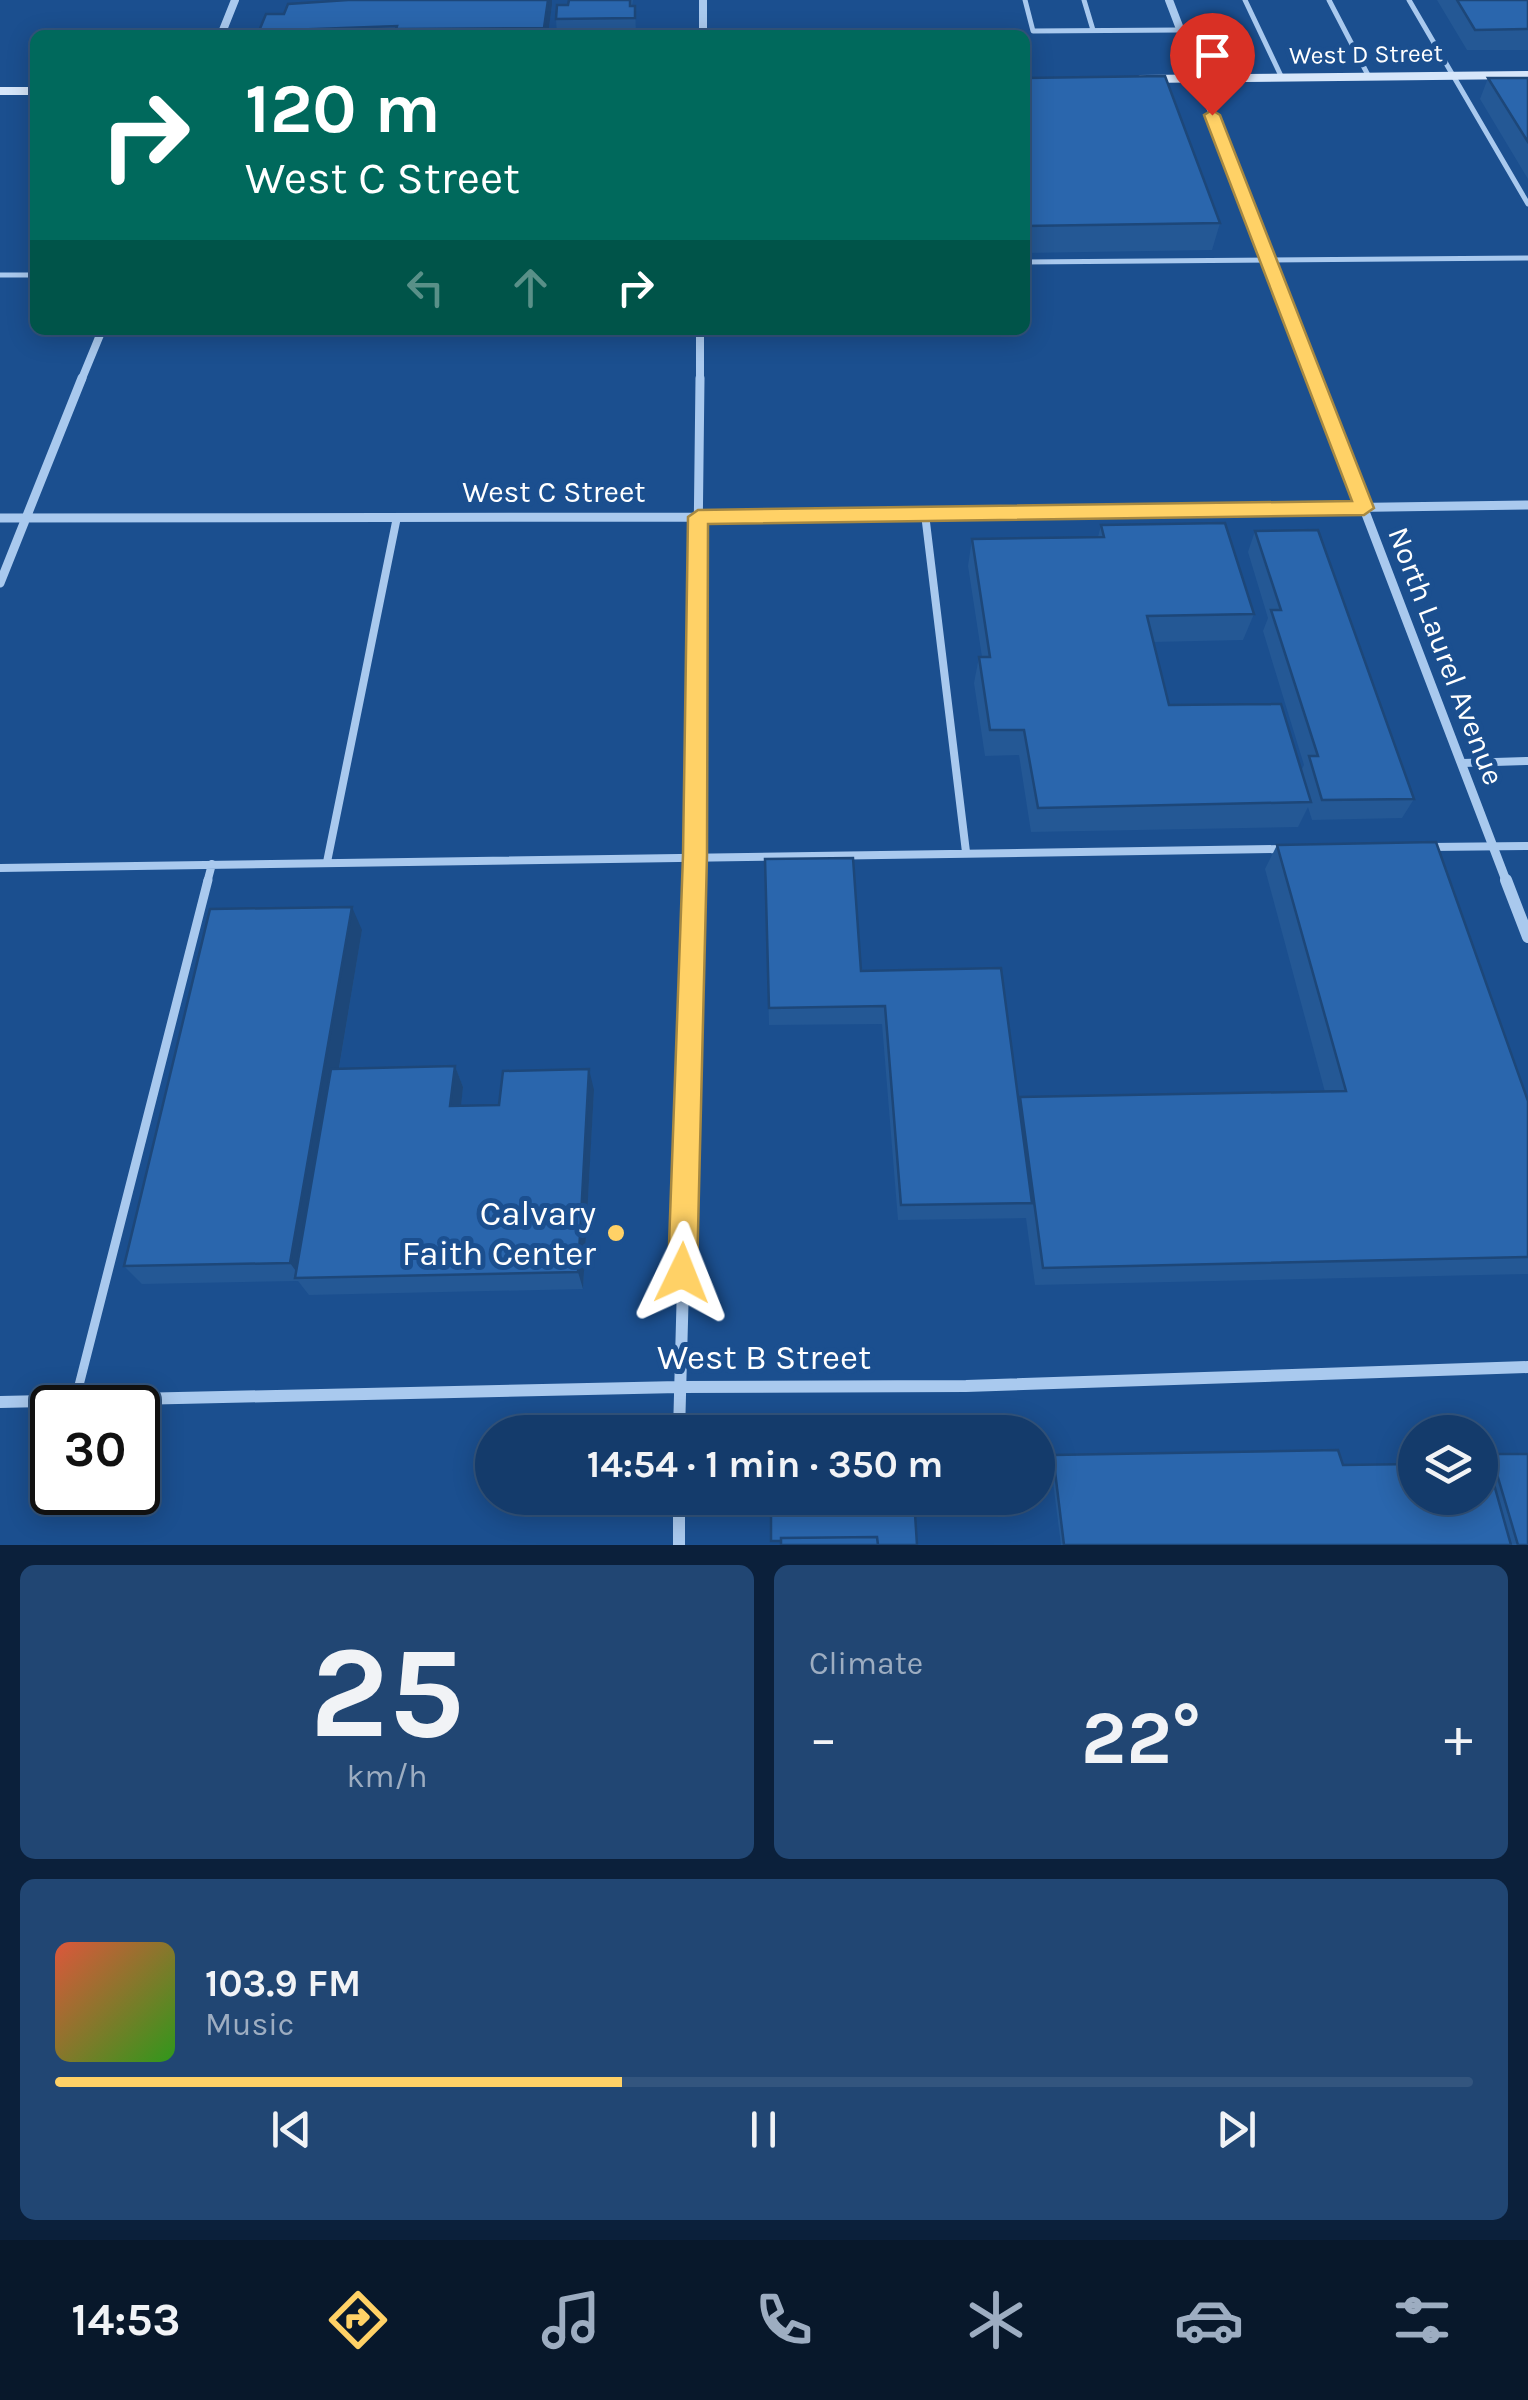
<!DOCTYPE html>
<meta charset="utf-8">
<style>
:root{--surface:#143b6b;--page:#214673;--text:#f1f3f6;--muted:#9dadc1;--line:#33557e;--accent:#ffd166}
body{margin:0;font-family:Karla,sans-serif;background:var(--page);color:var(--text);height:100vh;display:flex;flex-direction:column;font-size:38px;white-space:nowrap}
*{box-sizing:border-box;margin:0}
p{font-size:32px;color:var(--muted)}
.icon{flex:none;width:55px;height:55px;fill:none;stroke:currentColor;stroke-width:2;stroke-linecap:round;stroke-linejoin:round}
.map{position:relative;height:1545px;overflow:hidden}
.drawer{display:flex;flex-direction:column;gap:20px;padding:20px;background:#0b203b;flex:1}
.drawer>*{flex:none}
.guide{position:absolute;left:30px;top:30px;width:1000px;height:305px;border-radius:15px;box-shadow:0 5px 25px #0003,0 0 0 2px var(--line);background:#00695c;color:#fff;overflow:hidden}
.fabs{position:absolute;left:1398px;top:1415px;display:grid;gap:20px}
.fabs a{display:grid;place-items:center;width:100px;height:100px;border-radius:50%;background:var(--surface);box-shadow:0 5px 25px #0003,0 0 0 2px var(--line);font-size:50px}
.speed{position:absolute;left:30px;top:1385px;display:flex;gap:20px;font-size:50px;font-weight:700;text-align:center}
.speed>*{display:grid;place-content:center;width:130px;height:130px;border-radius:50%;background:var(--surface);box-shadow:0 5px 25px #0003,0 0 0 2px var(--line);line-height:1}
.speed .limit{border:5px solid #111;border-radius:15px;background:#fff;color:#111}
.pin{position:absolute;display:grid;place-items:center;width:85px;height:85px;color:#fff;margin:-102px -42px;border-radius:50% 50% 50% 0;rotate:-45deg;box-shadow:0 0 10px #0007}
.pin .icon{rotate:45deg}
.me{position:absolute;width:110px;margin:-55px;rotate:2deg;stroke-linejoin:round;filter:drop-shadow(0 0 8px #0008)}
.turn{display:flex;align-items:center;gap:35px;height:210px;padding:0 50px;font-size:45px}
.turn .icon{width:130px;height:130px;stroke-width:2.5}
.turn b{display:block;font-size:70px;line-height:85px}
.lanes{display:flex;align-items:center;height:95px;padding:0 50px;background:#0003;justify-content:center;gap:50px;direction:ltr}
.lanes .off{opacity:.35}
.big{font-size:75px;font-weight:700;line-height:1.1}
.drawer .card{flex:1;display:flex;flex-direction:column;justify-content:center;gap:15px;min-width:0;padding:0 35px;border-radius:15px;background:var(--page)}
.drawer .dial{align-items:center;gap:0}
.dial b{font-size:130px;line-height:1}
.song{display:flex;align-items:center;gap:30px}
.cover{width:120px;height:120px;border-radius:15px;background:linear-gradient(135deg,hsl(10 70% 55%),hsl(110 70% 35%))}
.played{height:10px;border-radius:5px;background:linear-gradient(90deg,var(--accent) 40%,var(--line) 40%)}
.keys{display:flex;justify-content:space-around;direction:ltr}
.heat{display:flex;justify-content:space-between;align-items:center;font-size:55px;direction:ltr}
.drawer .tiles{flex:1;display:grid;gap:20px;grid-template-columns:1fr 1fr}
.card:last-child{grid-column:span 2}
.trip{position:absolute;left:475px;top:1415px;width:580px;height:100px;border-radius:50px;background:var(--surface);box-shadow:0 5px 25px #0003,0 0 0 2px var(--line);font-weight:700;line-height:100px;text-align:center}
.tabs{display:flex;height:160px;justify-content:space-around;align-items:center;background:#08182b;color:var(--muted)}
.tabs .icon{width:70px;height:70px}
.tabs .selected{color:var(--accent)}
.tabs b{font-size:45px;color:var(--text)}
.map>svg:first-child{display:block}
</style>
<div class="map">
<svg width="1528" height="1545" viewBox="0 0 1528 1545">
<rect width="100%" height="100%" fill="#1b4f8f"/>
<g fill="none" stroke-linecap="round" stroke-linejoin="round">
<path stroke="#a9c9ee" stroke-width="5" d="M1025 0 1033 31 1180 30
M1084 0 1093 30
M1245 0 1282 78
M1329 0 1369 77
M1409 0 1528 204
M1025 262 1528 258
M0 275H35"/>
<path stroke="#a9c9ee" stroke-width="8" d="M925 514 966 852
M1463 763 1528 761
M1429 847 1528 846
M327 862 397 517
M0 868 1280 849
M207 883 212 864"/>
<path stroke="#a9c9ee" stroke-width="9" d="M75 1401 208 880"/>
<path stroke="#a9c9ee" stroke-width="8" d="M703 0V35
M1169 0 1315 381
M221 35 235 0
M81 381 102 330
M700 381V330"/>
<path stroke="#a9c9ee" stroke-width="9" d="M1314 378 1507 883
M0 518 698 517 1528 505
M0 583 82 378
M694 883 700 378"/>
<path stroke="#a9c9ee" stroke-width="12" d="M1506 880 1528 937
M0 1402 679 1387 966 1386 1528 1367
M679 1432 694 880
M679 1498V1545"/>
<path fill="#d6e6fa" fill-rule="evenodd" d="M1528 71V79L1140 83 1134 79 1140 75Z
M0 87H35V95H0Z"/>
</g>
<path fill="#245895" d="M633 0 632 6H635L636 35H557L556 19 568 5Z
M1437 0H1528V50H1467Z
M552 5 548 35H260L259 31 284 14Z
M1025 78 1220 223 1212 250 1025 253Z
M1488 78H1528V179L1480 99Z
M1101 525 1254 614 1243 640 1153 642 1169 705 1301 771 1304 765 1263 631 1268 618 1248 552 1255 531 1414 799 1402 818 1312 820 1308 807 1298 827 1031 832 1019 755 985 756 974 683 979 657H982L968 566 972 539 1098 537Z
M1277 845 1528 1101V1274L1035 1285 1026 1218 898 1220 882 1024 769 1025 765 859 861 971 1019 1101 1020 1097 1325 1092 1265 869Z
M362 930 339 1069 455 1066 463 1087 461 1106 499 1105 594 1090 583 1289 309 1295 298 1281 142 1284 124 1266Z
M1491 1454 1528 1545H1061L1050 1458 1053 1455 1343 1465 1480 1498V1460Z"/>
<path fill="#1d4779" d="M548 0H552V5L548 35H545L544 28Z
M352 907 362 930 304 1277 301 1278 290 1263Z
M455 1066 463 1087 459 1126 450 1106Z
M589 1069 594 1090 583 1289 578 1272Z"/>
<path fill="#2a66ad" stroke="#1d4779" stroke-width="2.5" d="M348 0H548L544 28 396 29 397 26 259 31 266 14H284L288 4Z
M569 0H630V6H635V18L556 19 557 5H568Z
M1457 0H1528V29L1475 30Z
M1165 76 1220 223 1025 226V78Z
M1488 78H1528V142Z
M1225 523 1254 614 1147 616 1169 705 1281 704 1311 802 1038 808 1024 730H990L979 657H990L972 539 1104 537 1101 525Z
M1318 530 1414 799 1322 800 1309 756H1318L1271 610H1281L1255 531Z
M1436 842 1528 1101V1257L1043 1268 1020 1097 1346 1091 1277 845Z
M853 858 861 971 1001 968 1032 1203 901 1205 885 1006 769 1008 765 859Z
M352 907 290 1263 124 1266 210 909Z
M455 1066 450 1106 499 1105 503 1071 589 1069 578 1272 295 1278 331 1069Z
M1338 1450 1343 1465 1415 1464V1498H1480V1463H1488L1511 1545H1064L1053 1455Z
M1491 1454H1528V1545H1518Z
M771 1498H914L917 1545H878L877 1537 781 1538V1541H771Z
M877 1537 878 1545H781V1538Z"/>
<path fill="#ffd166" stroke="#a68842" stroke-width="2.5" d="M1212 110 1220 115 1374 508 1364 515 708 524 707 855 697 1273 692 1283 682 1287 672 1283 668 1273 683 855 688 517 698 510 1352 501 1204 115Z"/>
<circle fill="#ffd166" stroke="#1b4f8f" stroke-width="4" cx="616" cy="1233" r="10"/>
<g text-anchor="middle" dominant-baseline="central" stroke-width="10" stroke-linejoin="round" paint-order="stroke">
<g font-size="25" fill="#fff" stroke="#1b4f8f">
<text transform="translate(1366 54) rotate(-1)">West D Street</text>
</g>
<g font-size="30" fill="#fff" stroke="#1b4f8f">
<text x="554" y="492">West C Street</text>
<text transform="translate(1446 656) rotate(69)">North Laurel Avenue</text>
</g>
<g font-size="35" fill="#fff" stroke="#1b4f8f" text-anchor="end">
<text x="596" y="1213">Calvary<tspan x="596" dy="40">Faith Center</tspan></text>
</g>
<g font-size="35" fill="#fff" stroke="#1b4f8f">
<text x="764" y="1357">West B Street</text>
</g>
</g>
</svg>
<div class="fabs">
<a><svg class="icon" aria-label="layers" viewBox="0 0 24 24"><path d="M12 4l9 5-9 5-9-5zM3 14l9 5 9-5"/></svg></a>
</div>
<div class="speed"><div class="limit">30</div></div>
<div class="pin" style="left:1212px;top:115px;background:#d93025"><svg class="icon" aria-label="arrive" viewBox="0 0 24 24"><path d="M6 21V4h12l-3 4 3 4H6"/></svg></div>
<svg class="me" style="left:682px;top:1273px" viewBox="-20 -20 40 40"><path d="M0-17L14 15 0 8-14 15z" fill="#ffd166" stroke="#fff" stroke-width="4"/></svg>
<div class="trip">14:54 · 1 min · 350 m</div>
<div class="guide">
<div class="turn"><svg class="icon" aria-label="right" viewBox="0 0 24 24"><path d="M7 20v-9h11M14 6l5 5-5 5"/></svg><div><b>120 m</b>West C Street</div></div>
<div class="lanes"><svg class="icon off" aria-label="left" viewBox="0 0 24 24"><path d="M17 20v-9H6M10 6l-5 5 5 5"/></svg><svg class="icon off" aria-label="ahead" viewBox="0 0 24 24"><path d="M12 20V5M6 11l6-6 6 6"/></svg><svg class="icon" aria-label="right" viewBox="0 0 24 24"><path d="M7 20v-9h11M14 6l5 5-5 5"/></svg></div>
</div>
</div>
<section class="drawer">
<div class="tiles">
<div class="card dial"><b>25</b><p>km/h</p></div>
<div class="card"><p>Climate</p>
<div class="heat"><a>−</a><b class="big">22°</b><a>+</a></div>
</div>
<div class="card">
<div class="song"><i class="cover"></i><div><b>103.9 FM</b><p>Music</p></div></div>
<div class="played"></div>
<div class="keys"><svg class="icon" aria-label="previous" viewBox="0 0 24 24"><path d="M18 5L8 12l10 7zM5 5v14"/></svg><svg class="icon" aria-label="pause" viewBox="0 0 24 24"><path d="M8 5v14M16 5v14"/></svg><svg class="icon" aria-label="next" viewBox="0 0 24 24"><path d="M6 5l10 7-10 7zM19 5v14"/></svg></div>
</div>
</div>
</section>
<nav class="tabs">
<b>14:53</b>
<svg class="icon selected" aria-label="directions" viewBox="0 0 24 24"><path d="M12 3l9 9-9 9-9-9zM9 14v-3h6M13 9l2 2-2 2"/></svg>
<svg class="icon" aria-label="music" viewBox="0 0 24 24"><path d="M9 18V5l10-2v13"/><circle cx="6" cy="18" r="3"/><circle cx="16" cy="16" r="3"/></svg>
<svg class="icon" aria-label="phone" viewBox="0 0 24 24"><path d="M5 4h4l2 5-3 2q2 4 5 5l2-3 5 2v4C11 20 4 13 5 4z"/></svg>
<svg class="icon" aria-label="climate" viewBox="0 0 24 24"><path d="M12 3v18M4 7l16 10M4 17L20 7"/></svg>
<svg class="icon" aria-label="car" viewBox="0 0 24 24"><path d="M5 17H2v-5l4-1 3-4h7l3 4 3 1v5h-3M9 17h6M6 11h13"/><circle cx="7" cy="17" r="2"/><circle cx="17" cy="17" r="2"/></svg>
<svg class="icon" aria-label="filters" viewBox="0 0 24 24"><path d="M4 7h16M4 17h16"/><circle cx="9" cy="7" r="2"/><circle cx="15" cy="17" r="2"/></svg>
</nav>
